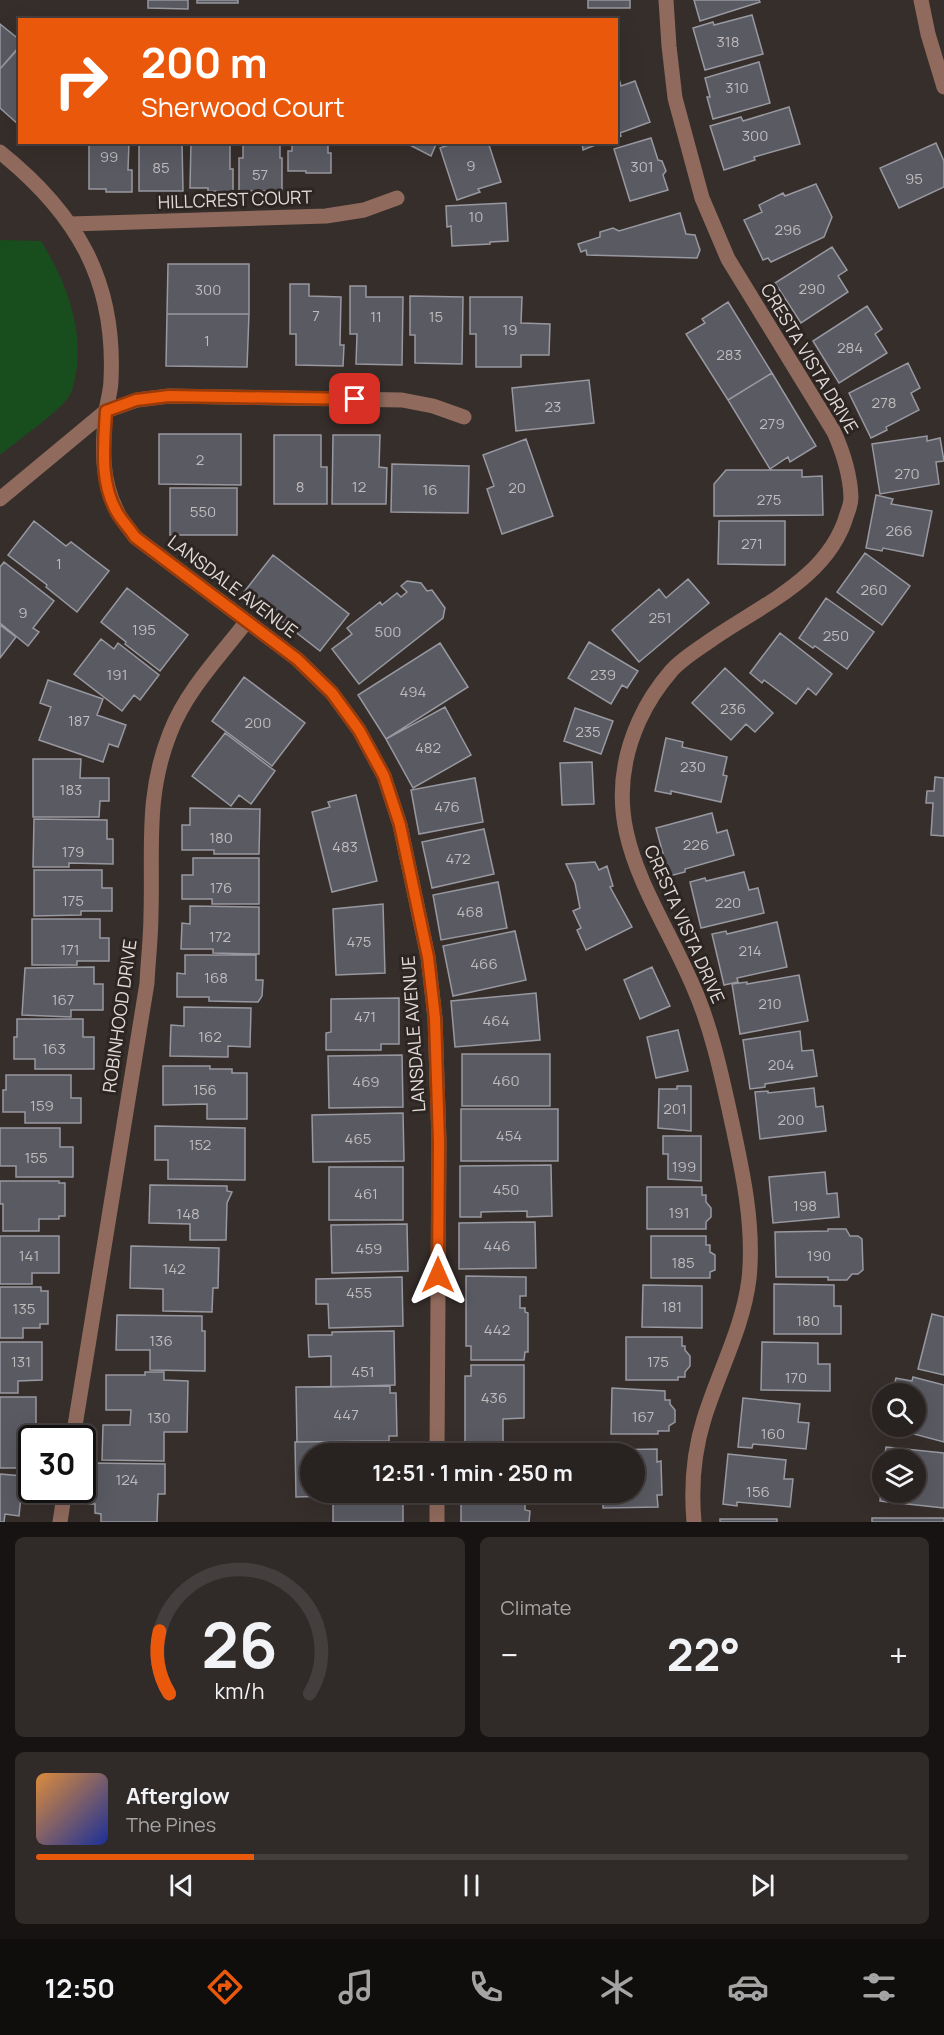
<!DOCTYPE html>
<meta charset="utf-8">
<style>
:root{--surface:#282220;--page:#302a29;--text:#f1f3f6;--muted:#a5a4a5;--line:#443f3e;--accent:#ea580c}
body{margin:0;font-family:Manrope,sans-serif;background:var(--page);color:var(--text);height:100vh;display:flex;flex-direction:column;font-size:22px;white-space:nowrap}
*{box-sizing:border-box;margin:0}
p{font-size:20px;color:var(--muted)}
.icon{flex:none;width:33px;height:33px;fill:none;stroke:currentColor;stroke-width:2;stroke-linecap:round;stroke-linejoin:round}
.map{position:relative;height:1522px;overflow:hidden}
.panel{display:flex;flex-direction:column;gap:15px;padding:15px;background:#161312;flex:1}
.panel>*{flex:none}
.hud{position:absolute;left:18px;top:18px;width:600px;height:126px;border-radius:0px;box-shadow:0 6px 24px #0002,0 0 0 2px var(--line);background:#ea580c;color:#fff;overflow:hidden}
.tools{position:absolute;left:872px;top:1383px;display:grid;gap:12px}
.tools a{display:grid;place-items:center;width:54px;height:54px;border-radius:50%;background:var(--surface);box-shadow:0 6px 24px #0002,0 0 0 2px var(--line);font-size:30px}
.speed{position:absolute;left:18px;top:1425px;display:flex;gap:12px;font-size:30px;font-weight:700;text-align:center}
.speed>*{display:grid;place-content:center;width:78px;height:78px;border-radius:50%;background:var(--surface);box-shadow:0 6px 24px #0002,0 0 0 2px var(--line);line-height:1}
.speed .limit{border:3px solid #111;border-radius:9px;background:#fff;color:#111}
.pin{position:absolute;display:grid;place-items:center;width:51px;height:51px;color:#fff;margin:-26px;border-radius:12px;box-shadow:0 3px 9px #0006}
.me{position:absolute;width:66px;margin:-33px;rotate:0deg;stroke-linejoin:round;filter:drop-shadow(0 0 4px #0008)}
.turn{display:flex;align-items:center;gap:21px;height:126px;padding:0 24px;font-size:27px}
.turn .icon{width:78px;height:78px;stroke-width:2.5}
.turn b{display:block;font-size:42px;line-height:51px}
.big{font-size:45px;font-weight:700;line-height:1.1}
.panel .card{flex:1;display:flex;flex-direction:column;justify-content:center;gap:9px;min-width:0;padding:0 21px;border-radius:9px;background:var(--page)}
.panel .dial{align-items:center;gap:0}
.dial svg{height:156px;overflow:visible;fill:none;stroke:var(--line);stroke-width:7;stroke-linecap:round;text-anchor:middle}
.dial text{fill:var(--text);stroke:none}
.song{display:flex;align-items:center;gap:18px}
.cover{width:72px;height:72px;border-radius:9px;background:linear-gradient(135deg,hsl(30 70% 55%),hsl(230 70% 35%))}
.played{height:6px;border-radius:3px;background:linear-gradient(90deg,var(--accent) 25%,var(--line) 25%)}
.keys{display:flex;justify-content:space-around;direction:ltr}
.heat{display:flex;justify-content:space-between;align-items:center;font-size:33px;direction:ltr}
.panel .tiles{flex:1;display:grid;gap:15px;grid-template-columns:1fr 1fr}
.card:last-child{grid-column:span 2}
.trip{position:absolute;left:300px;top:1443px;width:345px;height:60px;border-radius:30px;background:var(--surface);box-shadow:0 6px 24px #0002,0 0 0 2px var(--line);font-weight:700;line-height:60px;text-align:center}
.tab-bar{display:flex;height:96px;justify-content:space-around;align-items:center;background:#100e0d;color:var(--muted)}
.tab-bar .icon{width:42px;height:42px}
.tab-bar .selected{color:var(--accent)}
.tab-bar b{font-size:27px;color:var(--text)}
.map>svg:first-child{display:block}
</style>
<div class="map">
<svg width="944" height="1522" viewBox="0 0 944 1522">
<rect width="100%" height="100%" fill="#362e2b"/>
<path fill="#184d1e" d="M0 240 41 241C64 278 82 323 77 367 75 377 74 390 68 398 55 415 18 440 0 455Z"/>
<path fill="#5a5a63" stroke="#9898a1" stroke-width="1.5" d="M148 0H188V9L148 8Z
M197 0H238V3H197Z
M588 0H630V8H588Z
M694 0H759L760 2 700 21Z
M752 15 763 54 705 70 693 28 713 22 714 25Z
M0 24 20 40V47L0 69Z
M17 49 20 52V129L17 127 19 125 0 108V69Z
M759 62 770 103 713 119 707 97H710L705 78Z
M616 79H619L621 86 635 81 650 122 620 133 621 136 616 138Z
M789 107 800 144 754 157 755 160 724 170 710 126 741 117 743 121Z
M651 138 658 160 662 161 666 171 663 175 668 190 630 201 614 149Z
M89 142H129L128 170H132V192H106V189H89Z
M139 142H182L183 191H139Z
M191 142H230V169H233V192L208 191V188H190Z
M243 142H280V158H282V191H239V158H243Z
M292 142H328V153H331V173H306V171H288V151H292Z
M336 142H380V145H336Z
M404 142H437L431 156Z
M457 142H488L501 182 478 189 480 192 457 200 440 148Z
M582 142H603L583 150Z
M936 143 944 161V187L899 208 880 168Z
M816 184 832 217 824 237 771 262 768 258 763 260 744 220 762 212 759 205 783 193 785 196Z
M506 203 508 241 490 242V244L452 246 451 226 447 227 446 206Z
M680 213 686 234 695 235 700 250 697 258 587 255 586 250 581 252 578 244 600 237V232L613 228 619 231Z
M832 247 847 270 838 276 848 292 801 323 775 283Z
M168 264H249V314H167Z
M290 284H309V296L341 297 340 345H344L343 366 296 365V334H290Z
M350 286H366V297H403L402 365 356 364 357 334H350Z
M410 296 463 297 462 364 415 363V335H410Z
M470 297H522L521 323 550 324 549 355H521V367H476V334H470Z
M728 302 772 373 728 400 686 334 705 323 702 319Z
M867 306 882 329 875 334 887 353 839 383 813 341Z
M167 314H249L247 367 166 366Z
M908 363 920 388 911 393 919 410 886 427 887 430 871 438 849 393Z
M772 373 816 446 790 462 788 457 770 469 728 400Z
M589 380 594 423 516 431 512 388Z
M159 434H241V485L159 484Z
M274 435H321V467H327V504H274Z
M333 435H380L379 467 387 468 386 504H332Z
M927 436V441L940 438 944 461 936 462 939 484 880 494 872 444Z
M526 439 553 516 502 534 487 489 494 486 483 455Z
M392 464 469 466 468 513 391 512Z
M726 470H802V477L822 476 823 515 714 516V484Z
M170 488H237V535H170Z
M876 495 893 499 891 504 932 511 923 556 883 548 882 551 866 548Z
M34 521 66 546 71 542 109 571 77 612 46 587 47 585 8 555Z
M719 521H785V565L718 564Z
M865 553 910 586 882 625 837 592Z
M273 555 349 614 320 651 244 592Z
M4 562 54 601 33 628 39 632 28 646 0 623V567Z
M688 579 709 603 639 662 612 630 659 589 666 598Z
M407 581 421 583 427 591 432 590 445 608 443 618 359 684 332 649 352 634 347 628 380 602 382 605 397 593 401 597 407 592 401 586Z
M127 588 188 635 160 671 125 644 126 642 101 622Z
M826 598 874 632 847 669 815 646 813 648 799 638Z
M0 625 16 637 0 658Z
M780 633 832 674 816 695 808 688 796 704 764 680 762 683 750 673Z
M101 639 114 649 118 643 159 675 140 700 134 695 122 711 74 674Z
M589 642 638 671 627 688 622 685 611 704 568 678Z
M440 643 468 687 386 739 358 695Z
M725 668 773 713 755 732 746 724 731 740 692 703Z
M244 677 305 723 272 766 212 721Z
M48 680 103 699 97 715 126 725 118 747 109 744 103 762 39 740 51 707 40 703Z
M445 707 471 755 413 788 386 739Z
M575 708 613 721 601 754 564 741Z
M225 733 275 771 251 804 239 795 231 806 192 776Z
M666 738 683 742 682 747 727 757 723 775 727 776 721 802 671 791V794L655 791Z
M33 759H81L80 778H109V801H100L99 817H33Z
M592 762 594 804 562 805 560 763Z
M935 777 944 778V836L931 835 933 803H926L927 791H934Z
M475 778 483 822 419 834 411 790Z
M356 795 377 881 332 892 312 812 330 807 328 802Z
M190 808 260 809 259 854H214V850H182V825H190Z
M712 813 717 833 727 830 734 855 685 869V872L669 876 656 828Z
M34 819 107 820V839H113V864L69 863V867H33Z
M484 829 494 874 432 888 422 842Z
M193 858H259V904H212V899H182V875H193Z
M595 862 599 870 607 866 613 886 610 887 632 927 586 950 577 930 581 928 573 911 580 908 575 883 566 864Z
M34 870H102V888H112V911H81V915L34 916Z
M744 872 749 890 758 888 764 913 701 928 690 882 705 878 706 881Z
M498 882 507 928 441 940 433 895Z
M383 904 385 973 336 975 333 909Z
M190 906 259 907V954L213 953V949H181L182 923 190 924Z
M32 919H100V938H109V961H77V965H32Z
M777 922 787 967 737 978 738 982 724 985 712 934 726 931 727 934Z
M515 931 526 980 453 996 443 946Z
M185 955H256V980H263L262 996 258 1002 209 1001V997H177V973L185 974Z
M94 967V984H103V1010H71V1017L22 1015 25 968Z
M652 967 670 1006 640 1019 624 980Z
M799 975 808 1021 740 1034 732 984 747 982V984Z
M536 993 540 1040 455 1047 451 1001Z
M399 998V1044H381V1050H326V1033L331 1032V999Z
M184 1007 251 1008 250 1047 228 1046V1057L170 1056 171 1025 184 1026Z
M17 1019H83V1037H94V1069H35V1059H14V1037H17Z
M678 1030 688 1071 656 1078 647 1037Z
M800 1031 802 1051 813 1050 817 1076 765 1084V1087L750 1089 743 1040Z
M462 1054H550V1106H462Z
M402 1055 403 1107 329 1108 328 1056Z
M163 1066H210V1069H232V1073H247V1119H207V1104L163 1105Z
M6 1075H71V1098H81V1123H25V1112H3V1090H6Z
M677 1086H691V1131L658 1128 659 1089H677Z
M814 1088 816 1107 823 1106 826 1131 760 1139 755 1092 768 1091V1093Z
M461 1109H558V1161H461Z
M403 1113 404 1161 313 1162 312 1115Z
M155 1126 245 1128V1180L168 1179V1160H155Z
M0 1128H60V1147H73V1177H16V1166H0Z
M663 1136H701V1181L668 1179V1154H663Z
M551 1165 552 1216 527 1217V1211L481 1212V1217H460V1166Z
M329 1167H403V1220H329Z
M825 1172 827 1194 837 1193 839 1217 773 1223 769 1177Z
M0 1181H59V1183H65V1216H59V1219H39V1231H3V1204H0Z
M150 1185 227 1186V1191L232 1192 227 1203 226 1240H190V1224L149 1223Z
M647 1187H702V1195H706V1202L711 1208V1217L706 1222V1229H647Z
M535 1222 536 1268 459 1269V1223Z
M407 1224 408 1271 332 1273 331 1225Z
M828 1229H846L850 1236H858L862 1239 863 1270 858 1274H852L847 1280H828V1277H776L775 1232 828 1231Z
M0 1236H59V1273H32V1284H0Z
M651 1236H706V1245H710V1252L715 1255V1270L710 1272V1278H651Z
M131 1246 219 1248 218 1288H213L212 1312 163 1311V1289L130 1288Z
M466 1276 526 1277V1296H520V1308H525V1312L528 1313V1352H525L524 1360H471V1346H466Z
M402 1277 403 1326 329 1328 328 1304H316V1279Z
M774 1284 834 1285V1306H841V1334H774Z
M643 1285 702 1286V1328L642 1327Z
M0 1287H41V1291H48V1324H40V1328H23V1338H0Z
M932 1314 944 1317V1375L918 1369Z
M117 1315 202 1316V1331H205V1371L150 1370V1350H116Z
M394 1331 395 1385 331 1387V1356L309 1357 308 1335H332V1332Z
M626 1337H682V1346H685V1350L690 1356V1366L685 1372V1377H678V1380H626Z
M0 1342H42V1380L18 1381V1393H0Z
M762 1342 818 1343V1364H830V1391L761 1390Z
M471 1365H524V1418L503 1419V1448L465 1449V1376H471Z
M145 1372H164V1380L188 1381 187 1432H164V1461L102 1460 103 1425H130L131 1410H106V1375H145Z
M913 1377 944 1385V1442L899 1430 900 1426H915V1394H892L896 1378 912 1381Z
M390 1386V1393H396L397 1436H389V1441L297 1442 296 1387Z
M612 1388 665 1391V1400H670V1404L675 1410V1422L669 1426V1431H658V1434H611Z
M0 1397H36V1435L28 1436V1468H0Z
M743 1398 800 1404 798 1422 809 1423 806 1449 753 1444 752 1448 738 1447Z
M389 1441 390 1454H310V1492H333L331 1496 296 1497 295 1442Z
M886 1447 944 1453V1508L880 1501 882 1479V1492H915V1460H884Z
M657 1449V1462L661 1461 662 1495H657L658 1507 603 1508V1492H634V1454H602V1450Z
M728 1454 786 1460 784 1479H793L790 1507 737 1502V1506L723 1504Z
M90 1463 165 1464V1494H158L157 1522H101V1514L95 1513V1504H89Z
M0 1474 23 1476 19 1516 5 1514 4 1522H0Z
M351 1492H390V1495L351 1496Z
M461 1492H525V1510L530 1511 529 1522H461Z
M333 1501 403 1502V1522H333Z
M872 1518H944V1522H872Z
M720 1519H777V1522H720Z"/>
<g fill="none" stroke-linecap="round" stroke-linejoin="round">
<path stroke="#906b5d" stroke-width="15" d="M666 0 669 46 675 98 702 198 728 259 834 432C843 452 850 474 851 497 851 503 849 509 847 514 829 578 761 605 711 640 698 649 683 658 672 670 659 685 647 703 639 721 592 825 654 895 693 986 710 1024 720 1068 729 1109 741 1164 755 1223 749 1279 743 1328 718 1373 704 1419 694 1451 691 1488 694 1522
M921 0 928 34 944 87
M0 152C76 213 116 280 111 380 111 391 107 402 106 412 102 446 101 480 117 511 121 520 129 528 135 537L297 659 332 693 359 730 384 776 400 825 428 957 435 1018 439 1141 437 1454
M71 224 326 216 364 210 397 198
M0 499 106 411 137 400 169 396 402 400 433 406 464 417
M73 1438 147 983C148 960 151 937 151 914 153 849 145 796 170 733 186 691 220 656 247 621
M60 1522 65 1490
M437 1522V1492"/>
</g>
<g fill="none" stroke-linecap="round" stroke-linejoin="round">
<defs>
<path id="route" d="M355 399 169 396 136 400 106 411C104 445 99 483 118 514 123 522 130 529 135 537L297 659 332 693 359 730 384 776 400 825 428 957 435 1018 439 1142 438 1275"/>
</defs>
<use href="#route" stroke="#983908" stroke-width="15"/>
<use href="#route" stroke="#ea580c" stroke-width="10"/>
</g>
<g text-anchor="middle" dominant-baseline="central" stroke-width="6" stroke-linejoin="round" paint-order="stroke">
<g font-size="15" fill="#bfbbbc">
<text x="728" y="41">318</text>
<text x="737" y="87">310</text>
<text x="755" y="135">300</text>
<text x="109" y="156">99</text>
<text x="471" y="165">9</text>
<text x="642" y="166">301</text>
<text x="161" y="167">85</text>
<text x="260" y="174">57</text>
<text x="914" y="178">95</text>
<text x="476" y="216">10</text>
<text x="788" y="229">296</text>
<text x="812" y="288">290</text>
<text x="208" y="289">300</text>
<text x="316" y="315">7</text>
<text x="376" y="316">11</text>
<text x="436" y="316">15</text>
<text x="510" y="329">19</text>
<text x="207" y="340">1</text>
<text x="850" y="347">284</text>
<text x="729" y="354">283</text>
<text x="884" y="402">278</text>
<text x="553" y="406">23</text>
<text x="772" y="423">279</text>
<text x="200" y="459">2</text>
<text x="907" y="473">270</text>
<text x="300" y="486">8</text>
<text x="359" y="486">12</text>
<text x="517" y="487">20</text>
<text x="430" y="489">16</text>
<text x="769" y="499">275</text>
<text x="203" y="511">550</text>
<text x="899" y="530">266</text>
<text x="752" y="543">271</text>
<text x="59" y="563">1</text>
<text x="874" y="589">260</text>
<text x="23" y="612">9</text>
<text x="660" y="617">251</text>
<text x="144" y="629">195</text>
<text x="388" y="631">500</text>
<text x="836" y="635">250</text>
<text x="117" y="674">191</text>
<text x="603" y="674">239</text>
<text x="413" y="691">494</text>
<text x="733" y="708">236</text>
<text x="79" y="720">187</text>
<text x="258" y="722">200</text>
<text x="588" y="731">235</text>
<text x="428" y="747">482</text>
<text x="693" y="766">230</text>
<text x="71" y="789">183</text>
<text x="447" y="806">476</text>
<text x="221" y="837">180</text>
<text x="696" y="844">226</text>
<text x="345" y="846">483</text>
<text x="73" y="851">179</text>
<text x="458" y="858">472</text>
<text x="221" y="887">176</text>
<text x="73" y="900">175</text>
<text x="728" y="902">220</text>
<text x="470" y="911">468</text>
<text x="220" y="936">172</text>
<text x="359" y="941">475</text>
<text x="70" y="949">171</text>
<text x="750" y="950">214</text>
<text x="484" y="963">466</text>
<text x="216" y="977">168</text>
<text x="63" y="999">167</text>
<text x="770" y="1003">210</text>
<text x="365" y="1016">471</text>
<text x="496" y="1020">464</text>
<text x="210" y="1036">162</text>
<text x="54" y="1048">163</text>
<text x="781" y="1064">204</text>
<text x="506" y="1080">460</text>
<text x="366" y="1081">469</text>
<text x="205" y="1089">156</text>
<text x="42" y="1105">159</text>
<text x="675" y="1108">201</text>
<text x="791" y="1119">200</text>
<text x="509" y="1135">454</text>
<text x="358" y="1138">465</text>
<text x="200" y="1144">152</text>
<text x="36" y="1157">155</text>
<text x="684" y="1166">199</text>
<text x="506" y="1189">450</text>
<text x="366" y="1193">461</text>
<text x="805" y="1205">198</text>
<text x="679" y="1212">191</text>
<text x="188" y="1213">148</text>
<text x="497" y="1245">446</text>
<text x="369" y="1248">459</text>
<text x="29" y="1255">141</text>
<text x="819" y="1255">190</text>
<text x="683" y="1262">185</text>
<text x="174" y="1268">142</text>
<text x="359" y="1292">455</text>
<text x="672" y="1306">181</text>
<text x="24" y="1308">135</text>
<text x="808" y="1320">180</text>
<text x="497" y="1329">442</text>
<text x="161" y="1340">136</text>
<text x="21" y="1361">131</text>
<text x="658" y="1361">175</text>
<text x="363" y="1371">451</text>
<text x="796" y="1377">170</text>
<text x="494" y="1397">436</text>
<text x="346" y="1414">447</text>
<text x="643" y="1416">167</text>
<text x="159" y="1417">130</text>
<text x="773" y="1433">160</text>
<text x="127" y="1479">124</text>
<text x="758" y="1491">156</text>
</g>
<g font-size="18" fill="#e1dbd9" stroke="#2c2521">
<text transform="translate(235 199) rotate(-2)">HILLCREST COURT</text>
<text transform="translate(810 358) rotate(59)">CRESTA VISTA DRIVE</text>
<text transform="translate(233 586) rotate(37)">LANSDALE AVENUE</text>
<text transform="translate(685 924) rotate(66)">CRESTA VISTA DRIVE</text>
<text transform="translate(119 1016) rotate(-82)">ROBINHOOD DRIVE</text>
<text transform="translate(413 1034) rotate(-94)">LANSDALE AVENUE</text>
</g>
</g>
</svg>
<div class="tools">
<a><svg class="icon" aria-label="search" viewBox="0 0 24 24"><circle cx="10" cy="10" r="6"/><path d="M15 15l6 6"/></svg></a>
<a><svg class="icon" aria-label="layers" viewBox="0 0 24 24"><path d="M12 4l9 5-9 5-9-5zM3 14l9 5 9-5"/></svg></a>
</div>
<div class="speed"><div class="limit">30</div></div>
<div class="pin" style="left:355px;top:399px;background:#d93025"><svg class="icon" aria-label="arrive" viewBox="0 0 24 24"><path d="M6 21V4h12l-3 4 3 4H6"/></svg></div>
<svg class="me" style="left:438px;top:1275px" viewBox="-20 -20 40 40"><path d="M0-17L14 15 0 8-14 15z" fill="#ea580c" stroke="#fff" stroke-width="4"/></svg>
<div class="trip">12:51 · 1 min · 250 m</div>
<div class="hud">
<div class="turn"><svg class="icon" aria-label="right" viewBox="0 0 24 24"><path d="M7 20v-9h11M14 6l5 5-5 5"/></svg><div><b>200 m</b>Sherwood Court</div></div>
</div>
</div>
<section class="panel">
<div class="tiles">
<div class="card dial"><svg viewBox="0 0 100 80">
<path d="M14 69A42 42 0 1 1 86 69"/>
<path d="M14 69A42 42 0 0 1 9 37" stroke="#ea580c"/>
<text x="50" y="56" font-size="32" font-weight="700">26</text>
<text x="50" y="72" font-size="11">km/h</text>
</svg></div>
<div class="card"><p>Climate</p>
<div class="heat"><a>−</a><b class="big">22°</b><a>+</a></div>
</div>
<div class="card">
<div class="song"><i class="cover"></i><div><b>Afterglow</b><p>The Pines</p></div></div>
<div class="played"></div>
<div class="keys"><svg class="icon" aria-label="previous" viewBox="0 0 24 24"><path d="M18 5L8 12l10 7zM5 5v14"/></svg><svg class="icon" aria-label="pause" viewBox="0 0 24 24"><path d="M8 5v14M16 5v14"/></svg><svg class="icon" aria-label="next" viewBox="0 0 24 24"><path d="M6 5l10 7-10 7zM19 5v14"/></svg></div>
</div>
</div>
</section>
<nav class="tab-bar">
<b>12:50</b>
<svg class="icon selected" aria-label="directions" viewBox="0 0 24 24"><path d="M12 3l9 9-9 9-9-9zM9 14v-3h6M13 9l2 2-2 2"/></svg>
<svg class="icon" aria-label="music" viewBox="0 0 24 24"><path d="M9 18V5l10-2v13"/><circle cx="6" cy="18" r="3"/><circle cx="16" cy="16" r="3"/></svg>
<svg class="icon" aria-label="phone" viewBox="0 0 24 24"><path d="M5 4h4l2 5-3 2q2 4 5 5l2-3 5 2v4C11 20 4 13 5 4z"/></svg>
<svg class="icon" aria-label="climate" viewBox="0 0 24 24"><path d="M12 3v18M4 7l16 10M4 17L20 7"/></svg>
<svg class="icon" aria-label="car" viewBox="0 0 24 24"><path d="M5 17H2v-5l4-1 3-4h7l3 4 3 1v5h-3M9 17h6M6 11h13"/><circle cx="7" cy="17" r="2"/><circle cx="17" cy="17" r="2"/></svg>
<svg class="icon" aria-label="filters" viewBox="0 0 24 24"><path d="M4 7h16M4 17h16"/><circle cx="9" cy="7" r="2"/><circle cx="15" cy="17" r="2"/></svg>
</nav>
